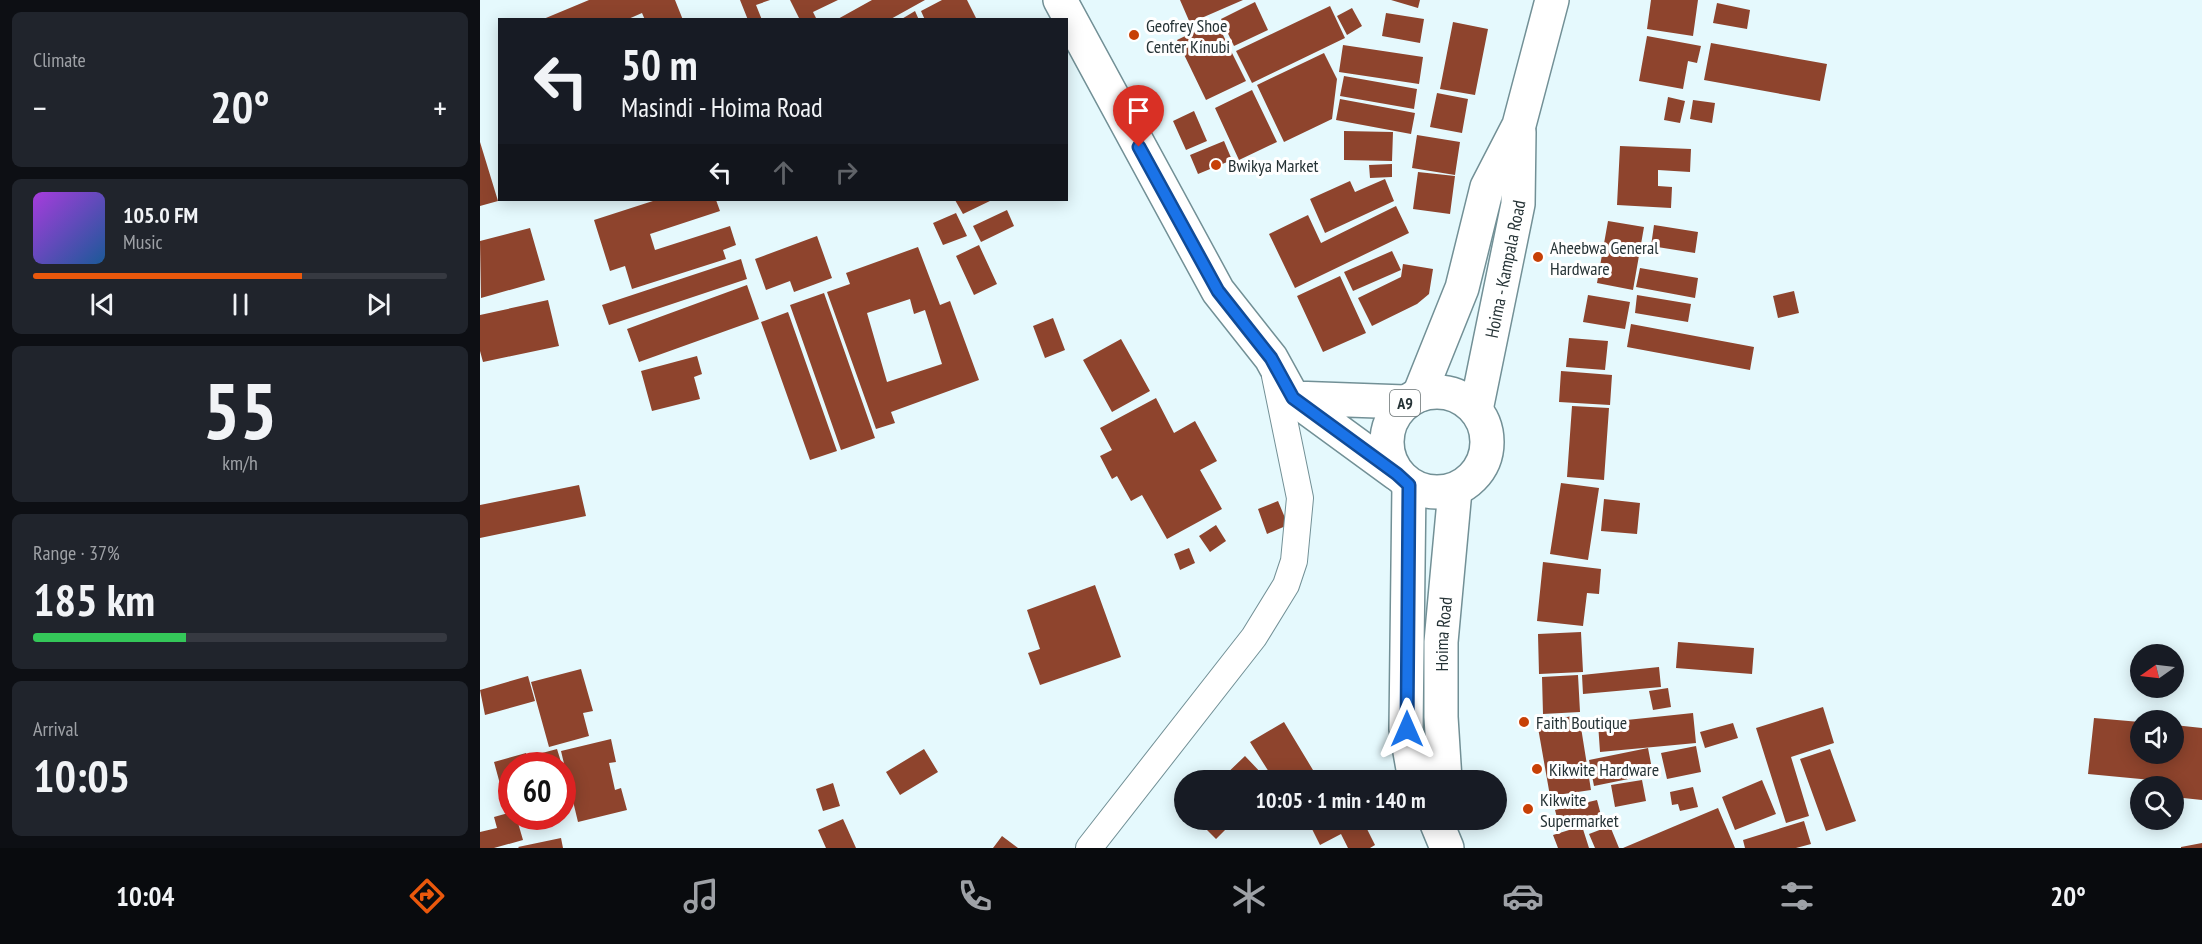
<!DOCTYPE html>
<meta charset="utf-8">
<style>
:root{--surface:#171b24;--page:#20242c;--text:#f1f3f6;--muted:#9ea1a6;--line:#363941;--accent:#ea580c}
body{margin:0;font-family:"PT Sans Narrow",sans-serif;background:var(--page);color:var(--text);height:100vh;display:flex;flex-direction:column;font-size:22px;white-space:nowrap}
*{box-sizing:border-box;margin:0}
p{font-size:20px;color:var(--muted)}
.icon{flex:none;width:33px;height:33px;fill:none;stroke:currentColor;stroke-width:2;stroke-linecap:round;stroke-linejoin:round}
.map{position:relative;flex:1;overflow:hidden}
.panel{display:flex;flex-direction:column;gap:12px;padding:12px;background:#0d0f14;width:480px}
.panel>*{flex:none}
.hud{position:absolute;left:18px;top:18px;width:570px;height:183px;border-radius:0px;box-shadow:0 3px 15px #0003;background:#171b24;color:var(--text);overflow:hidden}
.needle{width:39px;rotate:256deg}
.buttons{position:absolute;left:1650px;top:644px;display:grid;gap:12px}
.buttons a{display:grid;place-items:center;width:54px;height:54px;border-radius:50%;background:var(--surface);box-shadow:0 3px 15px #0003;font-size:30px}
.speed{position:absolute;left:18px;top:752px;display:flex;gap:12px;font-size:30px;font-weight:700;text-align:center}
.speed>*{display:grid;place-content:center;width:78px;height:78px;border-radius:50%;background:var(--surface);box-shadow:0 3px 15px #0003;line-height:1}
.speed .limit{border:9px solid #d22;background:#fff;color:#111}
.pin{position:absolute;display:grid;place-items:center;width:51px;height:51px;color:#fff;margin:-62px -26px;border-radius:50% 50% 50% 0;rotate:-45deg;box-shadow:0 0 6px #0007}
.pin .icon{rotate:45deg}
.me{position:absolute;width:66px;margin:-33px;rotate:0deg;stroke-linejoin:round;filter:drop-shadow(0 0 4px #0008)}
.turn{display:flex;align-items:center;gap:21px;height:126px;padding:0 24px;font-size:27px}
.turn .icon{width:78px;height:78px;stroke-width:2.5}
.turn b{display:block;font-size:42px;line-height:51px}
.lanes{display:flex;align-items:center;height:57px;padding:0 24px;background:#0003;justify-content:center;gap:30px;direction:ltr}
.lanes .off{opacity:.35}
.big{font-size:45px;font-weight:700;line-height:1.1}
.panel .widget{flex:1;display:flex;flex-direction:column;justify-content:center;gap:9px;min-width:0;padding:0 21px;border-radius:9px;background:var(--page)}
.panel .dial{align-items:center;gap:0}
.dial b{font-size:78px;line-height:1}
.song{display:flex;align-items:center;gap:18px}
.cover{width:72px;height:72px;border-radius:9px;background:linear-gradient(135deg,hsl(280 70% 55%),hsl(210 70% 35%))}
.played{height:6px;border-radius:3px;background:linear-gradient(90deg,var(--accent) 65%,var(--line) 65%)}
.keys{display:flex;justify-content:space-around;direction:ltr}
.heat{display:flex;justify-content:space-between;align-items:center;font-size:33px;direction:ltr}
.charge{height:9px;border-radius:4px;background:linear-gradient(90deg,#34c759 37%,var(--line) 0)}
.trip{position:absolute;left:694px;top:770px;width:333px;height:60px;border-radius:30px;background:var(--surface);box-shadow:0 3px 15px #0003;font-weight:700;line-height:60px;text-align:center}
.tab-bar{display:flex;height:96px;justify-content:space-around;align-items:center;background:#090b0e;color:var(--muted)}
.tab-bar .icon{width:42px;height:42px}
.tab-bar .active{color:var(--accent)}
.tab-bar b{font-size:27px;color:var(--text)}
main{display:flex;flex:1;min-height:0}
.map>svg:first-child{display:block}
</style>
<main>
<section class="panel">
<div class="widget"><p>Climate</p>
<div class="heat"><a>−</a><b class="big">20°</b><a>+</a></div>
</div>
<div class="widget">
<div class="song"><i class="cover"></i><div><b>105.0 FM</b><p>Music</p></div></div>
<div class="played"></div>
<div class="keys"><svg class="icon" aria-label="previous" viewBox="0 0 24 24"><path d="M18 5L8 12l10 7zM5 5v14"/></svg><svg class="icon" aria-label="pause" viewBox="0 0 24 24"><path d="M8 5v14M16 5v14"/></svg><svg class="icon" aria-label="next" viewBox="0 0 24 24"><path d="M6 5l10 7-10 7zM19 5v14"/></svg></div>
</div>
<div class="widget dial"><b>55</b><p>km/h</p></div>
<div class="widget"><p>Range · 37%</p><b class="big">185 km</b><div class="charge"></div></div>
<div class="widget"><p>Arrival</p><b class="big">10:05</b></div>
</section>
<div class="map">
<svg width="1722" height="848" viewBox="0 0 1722 848">
<rect width="100%" height="100%" fill="#e5f9fd"/>
<path fill="#8e442d" fill-rule="evenodd" d="M109 0H195L203 20H165L162 13 146 20H61Z
M260 0H290L276 5 282 20H268Z
M310 0H358L333 12 337 20H320Z
M392 0H445L409 20H356Z
M462 0H487L497 20H445L441 11Z
M700 0H763L710 23Z
M911 0H940L938 8Z
M1171 0H1218L1213 36 1167 29Z
M775 2 788 30 754 46 741 19Z
M1237 3 1270 10 1267 29 1233 23Z
M850 6 865 38 772 83 756 51Z
M872 8 882 26 867 35 857 16Z
M435 11 439 20H420Z
M906 13 944 19 940 43 902 36Z
M736 21 766 81 726 100 697 40Z
M973 22 1008 29 995 95 960 89Z
M1167 36 1221 46 1217 63 1208 61 1203 89 1159 81Z
M1231 43 1347 64 1340 101 1224 80Z
M863 45 943 57 939 84 859 72Z
M844 53 857 79 852 119 804 142 777 85Z
M864 76 937 89 934 109 860 96Z
M772 90 797 142 759 160 735 108Z
M957 93 988 99 982 133 950 127Z
M1188 97 1205 101 1200 123 1184 120Z
M860 99 935 113 931 134 856 120Z
M1213 100 1235 103 1232 123 1210 119Z
M714 111 727 141 706 150 693 121Z
M864 131 913 132 912 161 864 160Z
M937 135 980 142 975 175 932 168Z
M744 141 752 160 718 174 710 155Z
M0 142 18 201 0 206Z
M1140 146 1211 149 1210 172 1178 170V186L1192 187 1191 208 1137 205Z
M912 164V177L890 178 889 165Z
M938 172 975 176 970 214 933 209Z
M905 179 914 201 845 233 830 199 870 181 875 192Z
M176 200H236L240 211 170 234 175 250 250 226 256 245 243 250 246 259 152 289 145 266 130 271 114 220Z
M475 200H512L483 214Z
M916 206 929 233 815 288 789 234 828 215 841 243Z
M527 210 534 226 501 242 493 226Z
M476 213 487 236 463 245 453 223Z
M1128 221 1164 227 1153 290 1117 283Z
M1174 225 1218 232 1215 253 1171 246Z
M50 228 65 280 1 298 0 241Z
M337 236 352 278 314 292 310 281 286 290 275 259Z
M499 245 517 284 494 295 476 256Z
M438 247 460 305 470 301 499 380 411 412 415 423 396 429 347 292 370 284 366 273ZM430 299 434 314 445 310 462 364 407 382 387 313Z
M912 251 921 270 873 291 864 272Z
M261 259 267 279 129 325 122 305Z
M923 264 953 269 949 294 937 304 892 326 878 298 921 277Z
M1160 268 1218 278 1215 298 1156 287Z
M860 276 886 333 843 352 817 296Z
M267 285 279 319 159 362 147 329Z
M1314 291 1319 313 1298 318 1293 296Z
M344 293 395 438 361 450 310 305Z
M1108 295 1150 302 1145 329 1103 322Z
M1157 295 1211 304 1208 322 1155 313Z
M68 300 79 346 3 362 0 351V315Z
M308 312 357 451 330 460 281 322Z
M573 318 585 350 565 358 553 326Z
M1151 324 1274 347 1270 370 1147 347Z
M1089 338 1128 341 1125 370 1086 367Z
M641 339 670 391 632 412 603 360Z
M217 356 222 374 214 377 220 399 172 411 161 371Z
M1081 371 1132 375 1130 405 1079 402Z
M676 398 694 433 715 421 737 461 720 470 742 509 687 539 662 495 651 501 637 476 632 479 620 456 632 450 620 428Z
M1092 406 1129 408 1124 480 1087 477Z
M1081 483 1119 488 1108 560 1070 554Z
M99 485 106 516 0 538V505Z
M1124 499 1160 503 1157 534 1121 531Z
M798 501 808 525 787 534 778 509Z
M736 525 746 541 730 552 719 536Z
M709 548 715 563 700 570 694 554Z
M1063 562 1121 569 1119 594 1107 593 1103 626 1057 621Z
M615 585 641 657 560 685 548 653 560 649 547 610Z
M1101 632 1103 672 1059 674 1058 634Z
M1198 642 1274 648 1272 674 1196 668Z
M1179 667 1181 687 1103 694 1102 675Z
M101 669 113 711 103 713 109 736 69 747 51 682Z
M1098 675 1100 712 1063 714 1062 677Z
M48 676 55 701 5 715 0 690Z
M1188 688 1191 707 1173 710 1169 691Z
M1343 707 1354 743 1311 757 1329 816 1306 823 1276 728Z
M1213 713 1216 743 1120 752 1118 723Z
M1099 715 1111 790 1070 796 1057 722Z
M1614 718 1660 722V753H1694V725L1722 728V800L1694 797V786H1682V781L1608 774Z
M804 722 839 780H794L770 742Z
M1253 723 1258 738 1225 748 1220 732Z
M131 739 136 762 129 763 135 790 141 788 147 810 98 822 81 751Z
M1216 746 1221 772 1187 779 1181 753Z
M1168 748 1173 774 1114 786 1109 760Z
M77 749 82 765H54L51 756Z
M444 749 458 772 420 795 406 772Z
M1350 749 1376 821 1346 831 1320 759Z
M46 753 50 765H32V781L20 784 14 762Z
M765 756 784 776 779 780H740Z
M1162 780 1166 801 1135 807 1131 785Z
M1282 780 1296 814 1255 830 1242 797Z
M353 783 360 806 343 811 336 789Z
M1213 787 1218 807 1200 811 1198 804 1192 805 1190 792Z
M1117 800 1122 819 1080 829 1075 810Z
M1238 808 1255 848H1143L1195 826Z
M32 812V816H36L43 840 14 848H0V832L17 828 14 817Z
M363 819 376 848H346L338 830Z
M716 819H742L749 826 736 839Z
M827 819H882L895 845 890 848H868L861 834 840 845Z
M1324 821 1331 844 1316 848H1265L1263 840Z
M1102 826 1109 848H1078L1073 835Z
M1130 826 1139 848H1115L1109 834Z
M522 836 538 848H513Z
M81 838 83 848H39L38 847Z
M1722 843V848H1701V847Z"/>
<g fill="none" stroke-linecap="round" stroke-linejoin="round">
<defs>
<path id="street" d="M609 848 774 637 806 585 814 561 820 498 795 376"/>
<path id="secondary" d="M580 0 738 291 791 358 813 398 917 474
M813 398 925 402"/>
<g id="primary">
<circle cx="957" cy="442" r="50"/>
<path d="M939 395 982 288 1007 187 1039 125 1072 0"/>
<path id="s1" d="M996 410 1038 204 1039 132"/>
<path d="M929 485 926 729 933 769 938 780"/>
<path id="s2" d="M965 780 961 717V642L975 490"/>
<path d="M955 819 967 848"/>
</g>
</defs>
<use href="#street" stroke="#729096" stroke-width="28"/>
<use href="#secondary" stroke="#729096" stroke-width="36"/>
<use href="#primary" stroke="#729096" stroke-width="36"/>
<use href="#street" stroke="#fff" stroke-width="26"/>
<use href="#secondary" stroke="#fff" stroke-width="33"/>
<use href="#primary" stroke="#fff" stroke-width="33"/>
</g>
<g fill="none" stroke-linecap="round" stroke-linejoin="round">
<defs>
<path id="route" d="M659 147 738 291 791 358 813 398 917 474 929 485 927 729"/>
</defs>
<use href="#route" stroke="#114b97" stroke-width="15"/>
<use href="#route" stroke="#1a73e8" stroke-width="10"/>
</g>
<g fill="#c74006" stroke="#fff" stroke-width="2">
<circle cx="654" cy="35" r="6"/>
<circle cx="736" cy="165" r="6"/>
<circle cx="1058" cy="257" r="6"/>
<circle cx="1044" cy="722" r="6"/>
<circle cx="1057" cy="769" r="6"/>
<circle cx="1048" cy="809" r="6"/>
</g>
<g text-anchor="middle" dominant-baseline="central" stroke-width="6" stroke-linejoin="round" paint-order="stroke">
<rect fill="#fff" stroke="#677072" stroke-width="1.5" x="910" y="390" width="30" height="26" rx="4.5"/>
<g font-size="16" font-weight="bold" fill="#263336">
<text x="925" y="403">A9</text>
</g>
<g font-size="18" fill="#263336" stroke="#fff" text-anchor="start">
<text x="666" y="25">Geofrey Shoe<tspan x="666" dy="21">Center Kinubi</tspan></text>
<text x="748" y="165">Bwikya Market</text>
<text x="1070" y="247">Aheebwa General<tspan x="1070" dy="21">Hardware</tspan></text>
<text x="1056" y="722">Faith Boutique</text>
<text x="1069" y="769">Kikwite Hardware</text>
<text x="1060" y="799">Kikwite<tspan x="1060" dy="21">Supermarket</tspan></text>
</g>
<g font-size="18" fill="#263336" stroke="#fff">
<text stroke="none"><textPath href="#s1" startOffset="144">Hoima - Kampala Road</textPath></text>
<text stroke="none"><textPath href="#s2" startOffset="146">Hoima Road</textPath></text>
</g>
</g>
</svg>
<div class="buttons">
<a><svg class="needle" viewBox="-14 -14 28 28"><path d="M0-13l5 13h-10z" fill="#e53935"/><path d="M0 13l5-13h-10z" fill="#9ea1a6"/></svg></a>
<a><svg class="icon" aria-label="sound" viewBox="0 0 24 24"><path d="M4 9h4l5-4v14l-5-4H4zM17 9q2 3 0 6"/></svg></a>
<a><svg class="icon" aria-label="search" viewBox="0 0 24 24"><circle cx="10" cy="10" r="6"/><path d="M15 15l6 6"/></svg></a>
</div>
<div class="speed"><div class="limit">60</div></div>
<div class="pin" style="left:659px;top:147px;background:#d93025"><svg class="icon" aria-label="arrive" viewBox="0 0 24 24"><path d="M6 21V4h12l-3 4 3 4H6"/></svg></div>
<svg class="me" style="left:927px;top:729px" viewBox="-20 -20 40 40"><path d="M0-17L14 15 0 8-14 15z" fill="#1a73e8" stroke="#fff" stroke-width="4"/></svg>
<div class="trip">10:05 · 1 min · 140 m</div>
<div class="hud">
<div class="turn"><svg class="icon" aria-label="left" viewBox="0 0 24 24"><path d="M17 20v-9H6M10 6l-5 5 5 5"/></svg><div><b>50 m</b>Masindi - Hoima Road</div></div>
<div class="lanes"><svg class="icon" aria-label="left" viewBox="0 0 24 24"><path d="M17 20v-9H6M10 6l-5 5 5 5"/></svg><svg class="icon off" aria-label="ahead" viewBox="0 0 24 24"><path d="M12 20V5M6 11l6-6 6 6"/></svg><svg class="icon off" aria-label="right" viewBox="0 0 24 24"><path d="M7 20v-9h11M14 6l5 5-5 5"/></svg></div>
</div>
</div>
</main>
<nav class="tab-bar">
<b>10:04</b>
<svg class="icon active" aria-label="directions" viewBox="0 0 24 24"><path d="M12 3l9 9-9 9-9-9zM9 14v-3h6M13 9l2 2-2 2"/></svg>
<svg class="icon" aria-label="music" viewBox="0 0 24 24"><path d="M9 18V5l10-2v13"/><circle cx="6" cy="18" r="3"/><circle cx="16" cy="16" r="3"/></svg>
<svg class="icon" aria-label="phone" viewBox="0 0 24 24"><path d="M5 4h4l2 5-3 2q2 4 5 5l2-3 5 2v4C11 20 4 13 5 4z"/></svg>
<svg class="icon" aria-label="climate" viewBox="0 0 24 24"><path d="M12 3v18M4 7l16 10M4 17L20 7"/></svg>
<svg class="icon" aria-label="car" viewBox="0 0 24 24"><path d="M5 17H2v-5l4-1 3-4h7l3 4 3 1v5h-3M9 17h6M6 11h13"/><circle cx="7" cy="17" r="2"/><circle cx="17" cy="17" r="2"/></svg>
<svg class="icon" aria-label="filters" viewBox="0 0 24 24"><path d="M4 7h16M4 17h16"/><circle cx="9" cy="7" r="2"/><circle cx="15" cy="17" r="2"/></svg>
<b>20°</b>
</nav>
